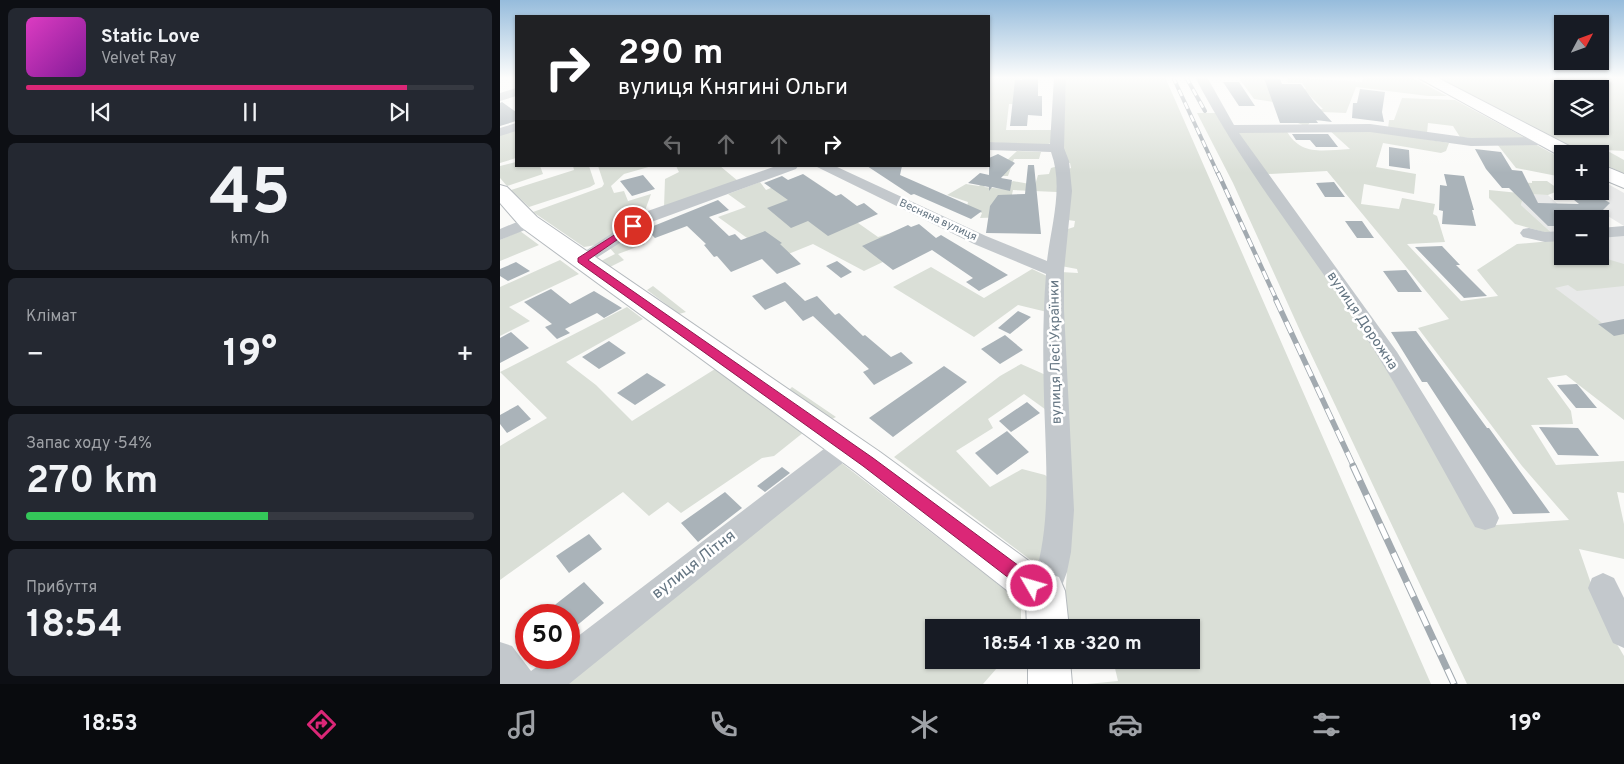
<!DOCTYPE html>
<html lang="uk">
<meta charset="utf-8">
<style>
:root{--surface:#171b24;--page:#242831;--text:#f1f3f6;--muted:#9ea1a6;--line:#363941;--accent:#db2777}
body{margin:0;font-family:Overpass,sans-serif;background:var(--page);color:var(--text);height:100vh;display:flex;flex-direction:column;font-size:19px;white-space:nowrap}
*{box-sizing:border-box;margin:0}
p{font-size:16px;color:var(--muted)}
.icon{flex:none;width:28px;height:28px;fill:none;stroke:currentColor;stroke-width:2;stroke-linecap:round;stroke-linejoin:round}
.map{position:relative;flex:1;overflow:hidden}
.sheet{display:flex;flex-direction:column;gap:8px;padding:8px;background:#0d0f14;width:500px}
.sheet>*{flex:none}
.hud{position:absolute;left:15px;top:15px;width:475px;height:152px;border-radius:0px;box-shadow:0 1px 4px #0004;background:#202124;color:#fff;overflow:hidden}
.needle{width:32px;rotate:49deg}
.tools{position:absolute;left:1054px;top:15px;display:grid;gap:10px}
.tools a{display:grid;place-items:center;width:55px;height:55px;border-radius:0px;background:var(--surface);box-shadow:0 1px 4px #0004;font-size:25px}
.speed{position:absolute;left:15px;top:604px;display:flex;gap:10px;font-size:25px;font-weight:700;text-align:center}
.speed>*{display:grid;place-content:center;width:65px;height:65px;border-radius:50%;background:var(--surface);box-shadow:0 1px 4px #0004;line-height:1}
.speed .limit{border:8px solid #d22;background:#fff;color:#111}
.pin{position:absolute;display:grid;place-items:center;width:42px;height:42px;color:#fff;margin:-21px;border:2px solid #fff;border-radius:50%;box-shadow:0 1px 5px #0007}
.me{position:absolute;width:55px;margin:-28px;rotate:308deg;stroke-linejoin:round;filter:drop-shadow(0 0 4px #0008)}
.turn{display:flex;align-items:center;gap:18px;height:105px;padding:0 20px;font-size:22px}
.turn .icon{width:65px;height:65px;stroke-width:2.5}
.turn b{display:block;font-size:35px;line-height:42px}
.lanes{display:flex;align-items:center;height:48px;padding:0 20px;background:#0003;justify-content:center;gap:25px;direction:ltr}
.lanes .off{opacity:.35}
.big{font-size:38px;font-weight:700;line-height:1.1}
.sheet .card{flex:1;display:flex;flex-direction:column;justify-content:center;gap:8px;min-width:0;padding:0 18px;border-radius:8px;background:var(--page)}
.sheet .dial{align-items:center;gap:0}
.dial b{font-size:65px;line-height:1}
.song{display:flex;align-items:center;gap:15px}
.cover{width:60px;height:60px;border-radius:8px;background:linear-gradient(135deg,hsl(310 70% 55%),hsl(290 70% 35%))}
.played{height:5px;border-radius:2px;background:linear-gradient(90deg,var(--accent) 85%,var(--line) 85%)}
.keys{display:flex;justify-content:space-around;direction:ltr}
.heat{display:flex;justify-content:space-between;align-items:center;font-size:28px;direction:ltr}
.charge{height:8px;border-radius:4px;background:linear-gradient(90deg,#34c759 54%,var(--line) 0)}
.trip{position:absolute;left:425px;top:619px;width:275px;height:50px;border-radius:0px;background:var(--surface);box-shadow:0 1px 4px #0004;font-weight:700;line-height:50px;text-align:center}
.menu{display:flex;height:80px;justify-content:space-around;align-items:center;background:#090b0e;color:var(--muted)}
.menu .icon{width:35px;height:35px}
.menu .on{color:var(--accent)}
.menu b{font-size:22px;color:var(--text)}
main{display:flex;flex:1;min-height:0}
.map>svg:first-child{display:block}
</style>
<main>
<section class="sheet">
<div class="card">
<div class="song"><i class="cover"></i><div><b>Static Love</b><p>Velvet Ray</p></div></div>
<div class="played"></div>
<div class="keys"><svg class="icon" aria-label="previous" viewBox="0 0 24 24"><path d="M18 5L8 12l10 7zM5 5v14"/></svg><svg class="icon" aria-label="pause" viewBox="0 0 24 24"><path d="M8 5v14M16 5v14"/></svg><svg class="icon" aria-label="next" viewBox="0 0 24 24"><path d="M6 5l10 7-10 7zM19 5v14"/></svg></div>
</div>
<div class="card dial"><b>45</b><p>km/h</p></div>
<div class="card"><p>Клімат</p>
<div class="heat"><a>−</a><b class="big">19°</b><a>+</a></div>
</div>
<div class="card"><p>Запас ходу · 54%</p><b class="big">270 km</b><div class="charge"></div></div>
<div class="card"><p>Прибуття</p><b class="big">18:54</b></div>
</section>
<div class="map">
<svg width="1124" height="684" viewBox="0 0 1124 684">
<rect width="100%" height="100%" fill="#fafaf8"/>
<path fill="#e8e9e9" d="M1108 184 1124 193V226L1067 191H1100V185Z
M1024 194 1048 195 1074 219H1062V234L1054 235 1021 205Z
M1124 235V375L1019 264 1062 240V256H1100V237Z"/>
<path fill="#dadfd7" fill-rule="evenodd" d="M489 77H521L522 104H509L506 130H551V143L543 146 489 142Z
M566 77H665L931 684H587L618 681 613 660H691V628H585L566 622 564 612 568 557 561 272 578 273 577 269 561 266 568 229 574 227 575 221 568 220V169L571 168 570 163H566L563 146Z
M738 77H762L770 86 773 102 754 99Z
M787 77 862 82 863 77H911L947 96H928L856 87 846 113 823 112 826 119 810 122 807 127 798 123 814 110 823 109 807 93 789 92 790 89H806L802 83H788Z
M937 77H1124V151L1106 150 1124 160V174L1100 162V154H1085ZM1062 89H1100V126H1062Z
M902 98 955 100 1031 141 991 140 960 137 953 126 928 123 927 133 888 129 889 120H894Z
M697 113H716L839 291 981 526 1069 520 1022 466 918 328 949 319 827 171 769 174 760 171 736 134 739 131 786 130C801 157 824 150 850 149L828 129H863L949 143 946 151 941 153 883 143 876 167 916 174 914 194 864 184 861 204 899 209 902 198 935 204 933 214 937 216 945 242 907 244 961 301 998 296 977 270 1017 244 1062 240V256H1097L1124 264V286L1077 291 1068 285 1055 288 1102 323 1098 324 1124 334V420L1066 375 1047 378 1071 411 1073 424 1031 425 1056 465 1124 461V493L1117 492 1124 524V559L1079 549 1105 624 1124 656V684H967L802 335 733 183Z
M16 128V158L0 163V134Z
M997 144H1035L1062 159V177L1016 168Z
M517 151 541 152 539 159H514L508 176H496L484 187 503 189 513 181 535 185 538 175 549 174 551 168 558 166 557 192 513 190 507 217 480 218 482 213 467 207 468 202 447 195 466 184 479 186Z
M16 162V166H40L43 174 7 186 0 178V166Z
M73 166H89L95 184 90 187 29 207 11 190 74 170Z
M98 166H152L124 174 111 186 114 193 124 191 128 201 151 194 143 216 96 245 84 247 33 212 102 187 104 184Z
M176 166H220L238 181 164 207 165 179 179 172Z
M1032 181H1047L1060 190 1048 195 1024 194 1021 205 1054 235 1015 224 989 198V190L1019 193 1011 182 1032 183Z
M260 182 266 190 285 182 341 211 378 237 388 234 410 249 364 271 313 244 276 259 218 217 246 207 228 194Z
M136 230 145 244 118 254 124 260 110 267 101 261 115 254 109 247Z
M20 231 39 245 0 261V240Z
M60 260 79 274 9 307 30 321 0 336V287Z
M431 267 484 298 532 269 547 276V312L518 305 474 337 393 287Z
M153 286 186 312 179 314 147 290Z
M127 307 143 319 66 362 96 385 132 421 215 369 304 432 274 456 262 458 181 513 168 502 149 516 123 492 0 580V446L47 418 0 372Z
M521 364 548 376 549 412 524 394 488 419 493 428 456 451 490 487 522 469 545 475 552 481 547 559 536 564 394 457 500 376Z
M292 387 336 417 332 419 289 390Z
M339 461 521 602V627L434 628V660H504L483 684H59Z"/>
<path fill="#aab3b9" d="M523 77H538V96H542V116L528 115 527 126H510L515 80H522Z
M764 78 780 79 782 84H801L814 102 832 122 816 120 818 123H780Z
M723 82H739L755 106H739Z
M860 89 885 92 882 112 884 122 852 118 853 103H857Z
M2 102 16 112V121L0 126V103Z
M792 134H828L838 147H816L810 140H796Z
M889 147 909 150 910 169 889 166Z
M975 149 1001 152 1012 170 1022 171 1038 203 1079 204 1063 191H1090L1110 203 1094 219H1062V226H1048L1009 188H1002L986 169Z
M498 154 515 163 501 178 512 180 510 191 492 187 489 191V187L468 183 480 173 489 175V158Z
M528 165H534L541 234 486 233 490 206 498 195 525 194Z
M367 166H402L400 175 482 211 471 219 414 194 411 195Z
M303 174 336 196 341 194 357 206 364 203 378 214 328 236 308 221 291 228 267 208 288 200 264 183 282 176 288 180Z
M944 174 964 176 974 210H972L976 226 942 224 943 211 939 210 940 185 947 186Z
M143 175 155 189 132 196 120 181Z
M834 182 845 197H825L816 183Z
M218 200 229 210 209 217 229 236 235 234 241 240 265 231 282 243 280 244 301 264 277 274 262 259 231 272 217 256 214 257 204 245 206 244 187 226 155 238 146 229Z
M845 221H862L874 238H857Z
M419 224 436 238 441 235 508 275 479 291 466 282 473 278 432 250 393 270 362 246 408 225 411 227Z
M942 246 960 265H956L987 296 964 298 915 247Z
M337 261 352 272 341 278 326 266Z
M16 262 30 271 8 281 0 276V269Z
M906 270 922 292H898L883 271Z
M285 282 305 301 317 296 335 315 339 313 363 336 365 335 391 357 401 352 413 363 374 385 363 372 369 369 313 316 303 321 285 301 265 310 252 296Z
M51 289 70 304 94 291 122 308 104 318 97 313 65 329 70 333 57 339 45 327 52 324 24 302Z
M518 311 531 317 510 334 498 328Z
M1124 319V334L1114 336 1098 324Z
M916 331 987 428H989L1050 513 1013 514 927 382H922L891 332Z
M11 332 29 348 0 363V338Z
M505 335 523 350 500 364 481 349Z
M109 341 126 353 99 369 82 357Z
M444 366 467 382 393 437 369 418Z
M147 373 166 385 135 405 117 393Z
M1077 384 1097 408H1076L1057 385Z
M527 402 540 413 511 432 499 421Z
M18 405 31 419 7 433 0 424V415Z
M1039 427 1078 428 1099 456 1058 455Z
M507 431 529 452 497 475 475 453Z
M282 467 290 473 265 492 257 486Z
M225 492 242 508 198 542 181 523Z
M89 534 102 549 69 573 56 556Z
M84 582 104 603 69 632V615H42Z"/>
<g fill="none" stroke-linecap="round" stroke-linejoin="round">
<defs>
<path id="major" d="M917 77H936L1077 150 1079 154H1062V157Z
M1100 164 1124 174V188L1100 178Z
M0 185 7 187 37 217 380 452 544 572 559 577 565 591 569 628H527L526 603 518 599 356 472 21 227 0 203Z
M528 660H570L572 684H528Z"/>
</defs>
<use href="#major" stroke="#b5babe" stroke-width="2"/>
<path fill="#c3c8cc" fill-rule="evenodd" d="M554 77H566L564 148 569 161 572 191 564 271V310L574 510 571 552 567 572 556 602 545 606 534 602 530 591C550 537 547 482 545 426 543 375 542 324 546 274L474 244 315 166H335L486 236 547 261C551 226 564 187 551 152L489 150V142L550 144Z
M695 77H707L734 125 870 124 971 138 1045 137 1052 141 1045 145 971 146 870 132 739 133 897 352 995 509 999 518 995 527 985 530 975 527C934 453 894 378 847 308 795 232 738 160 695 77Z
M16 88V96L0 101V93Z
M16 123V131L0 136V128Z
M276 166H298L296 169 154 221 87 264H75L72 260 142 213Z
M29 217 35 218 37 222 35 226 0 240V229Z
M1124 226V236L1100 238V228Z
M1029 228 1045 232 1062 231V241L1045 242 1023 237 1020 233 1023 229Z
M346 436 355 439 359 446 355 453 69 684H0V642L12 646 31 671 49 658H69V643L337 439Z
M1103 573 1114 578 1124 598V648L1113 643 1088 588 1092 578Z"/>
<use href="#major" fill="#fff" fill-rule="evenodd"/>
<defs>
<path id="rail-far3" d="M673 77 718 174
M686 77 705 111"/>
<path id="rail-far2" d="M718 173 777 301"/>
<path id="rail-far1" d="M776 300 854 467"/>
<path id="rail" d="M853 466 954 684"/>
</defs>
<use href="#rail-far3" stroke="#a2aab0" stroke-width="4"/>
<use href="#rail-far2" stroke="#a2aab0" stroke-width="4.5"/>
<use href="#rail-far1" stroke="#a2aab0" stroke-width="5.5"/>
<use href="#rail" stroke="#a2aab0" stroke-width="7"/>
<use href="#rail-far3" stroke="#fff" stroke-width="2.5" stroke-dasharray="7" stroke-linecap="butt"/>
<use href="#rail-far2" stroke="#fff" stroke-width="3" stroke-dasharray="9" stroke-linecap="butt"/>
<use href="#rail-far1" stroke="#fff" stroke-width="4" stroke-dasharray="12" stroke-linecap="butt"/>
<use href="#rail" stroke="#fff" stroke-width="5" stroke-dasharray="16" stroke-linecap="butt"/>
</g>
<linearGradient id="sky" x2="0" y2="1"><stop stop-color="#96bcdc"/><stop offset="0.45" stop-color="#fdfdfc"/><stop offset="1" stop-color="#fdfdfc" stop-opacity="0"/></linearGradient>
<rect width="1124" height="173" fill="url(#sky)"/>
<path fill="#db2777" stroke="#8e194d" d="M130 225 137 226 88 260 373 458 538 580 540 586 538 592 532 594 527 592 363 466 78 262V258Z"/>
<g text-anchor="middle" dominant-baseline="central" stroke-width="5" stroke-linejoin="round" paint-order="stroke">
<g font-size="11" fill="#657683" stroke="#fff">
<text transform="translate(438 220) rotate(25)">Весняна вулиця</text>
</g>
<g font-size="14" fill="#657683" stroke="#fff">
<text transform="translate(862 321) rotate(56)">вулиця Дорожна</text>
<text transform="translate(556 352) rotate(-91)">вулиця Лесі Українки</text>
</g>
<g font-size="16" fill="#657683" stroke="#fff">
<text transform="translate(194 565) rotate(-38)">вулиця Літня</text>
</g>
</g>
</svg>
<div class="tools">
<a><svg class="needle" viewBox="-14 -14 28 28"><path d="M0-13l5 13h-10z" fill="#e53935"/><path d="M0 13l5-13h-10z" fill="#9ea1a6"/></svg></a>
<a><svg class="icon" aria-label="layers" viewBox="0 0 24 24"><path d="M12 4l9 5-9 5-9-5zM3 14l9 5 9-5"/></svg></a>
<a>+</a>
<a>−</a>
</div>
<div class="speed"><div class="limit">50</div></div>
<div class="pin" style="left:133px;top:226px;background:#d93025"><svg class="icon" aria-label="arrive" viewBox="0 0 24 24"><path d="M6 21V4h12l-3 4 3 4H6"/></svg></div>
<svg class="me" style="left:532px;top:586px" viewBox="-20 -20 40 40"><circle r="17" fill="#db2777" stroke="#fff" stroke-width="3"/><path d="M0-11L8 9 0 5-8 9z" fill="#fff"/></svg>
<div class="trip">18:54 · 1 хв · 320 m</div>
<div class="hud">
<div class="turn"><svg class="icon" aria-label="right" viewBox="0 0 24 24"><path d="M7 20v-9h11M14 6l5 5-5 5"/></svg><div><b>290 m</b>вулиця Княгині Ольги</div></div>
<div class="lanes"><svg class="icon off" aria-label="left" viewBox="0 0 24 24"><path d="M17 20v-9H6M10 6l-5 5 5 5"/></svg><svg class="icon off" aria-label="ahead" viewBox="0 0 24 24"><path d="M12 20V5M6 11l6-6 6 6"/></svg><svg class="icon off" aria-label="ahead" viewBox="0 0 24 24"><path d="M12 20V5M6 11l6-6 6 6"/></svg><svg class="icon" aria-label="right" viewBox="0 0 24 24"><path d="M7 20v-9h11M14 6l5 5-5 5"/></svg></div>
</div>
</div>
</main>
<nav class="menu">
<b>18:53</b>
<svg class="icon on" aria-label="directions" viewBox="0 0 24 24"><path d="M12 3l9 9-9 9-9-9zM9 14v-3h6M13 9l2 2-2 2"/></svg>
<svg class="icon" aria-label="music" viewBox="0 0 24 24"><path d="M9 18V5l10-2v13"/><circle cx="6" cy="18" r="3"/><circle cx="16" cy="16" r="3"/></svg>
<svg class="icon" aria-label="phone" viewBox="0 0 24 24"><path d="M5 4h4l2 5-3 2q2 4 5 5l2-3 5 2v4C11 20 4 13 5 4z"/></svg>
<svg class="icon" aria-label="climate" viewBox="0 0 24 24"><path d="M12 3v18M4 7l16 10M4 17L20 7"/></svg>
<svg class="icon" aria-label="car" viewBox="0 0 24 24"><path d="M5 17H2v-5l4-1 3-4h7l3 4 3 1v5h-3M9 17h6M6 11h13"/><circle cx="7" cy="17" r="2"/><circle cx="17" cy="17" r="2"/></svg>
<svg class="icon" aria-label="filters" viewBox="0 0 24 24"><path d="M4 7h16M4 17h16"/><circle cx="9" cy="7" r="2"/><circle cx="15" cy="17" r="2"/></svg>
<b>19°</b>
</nav>
